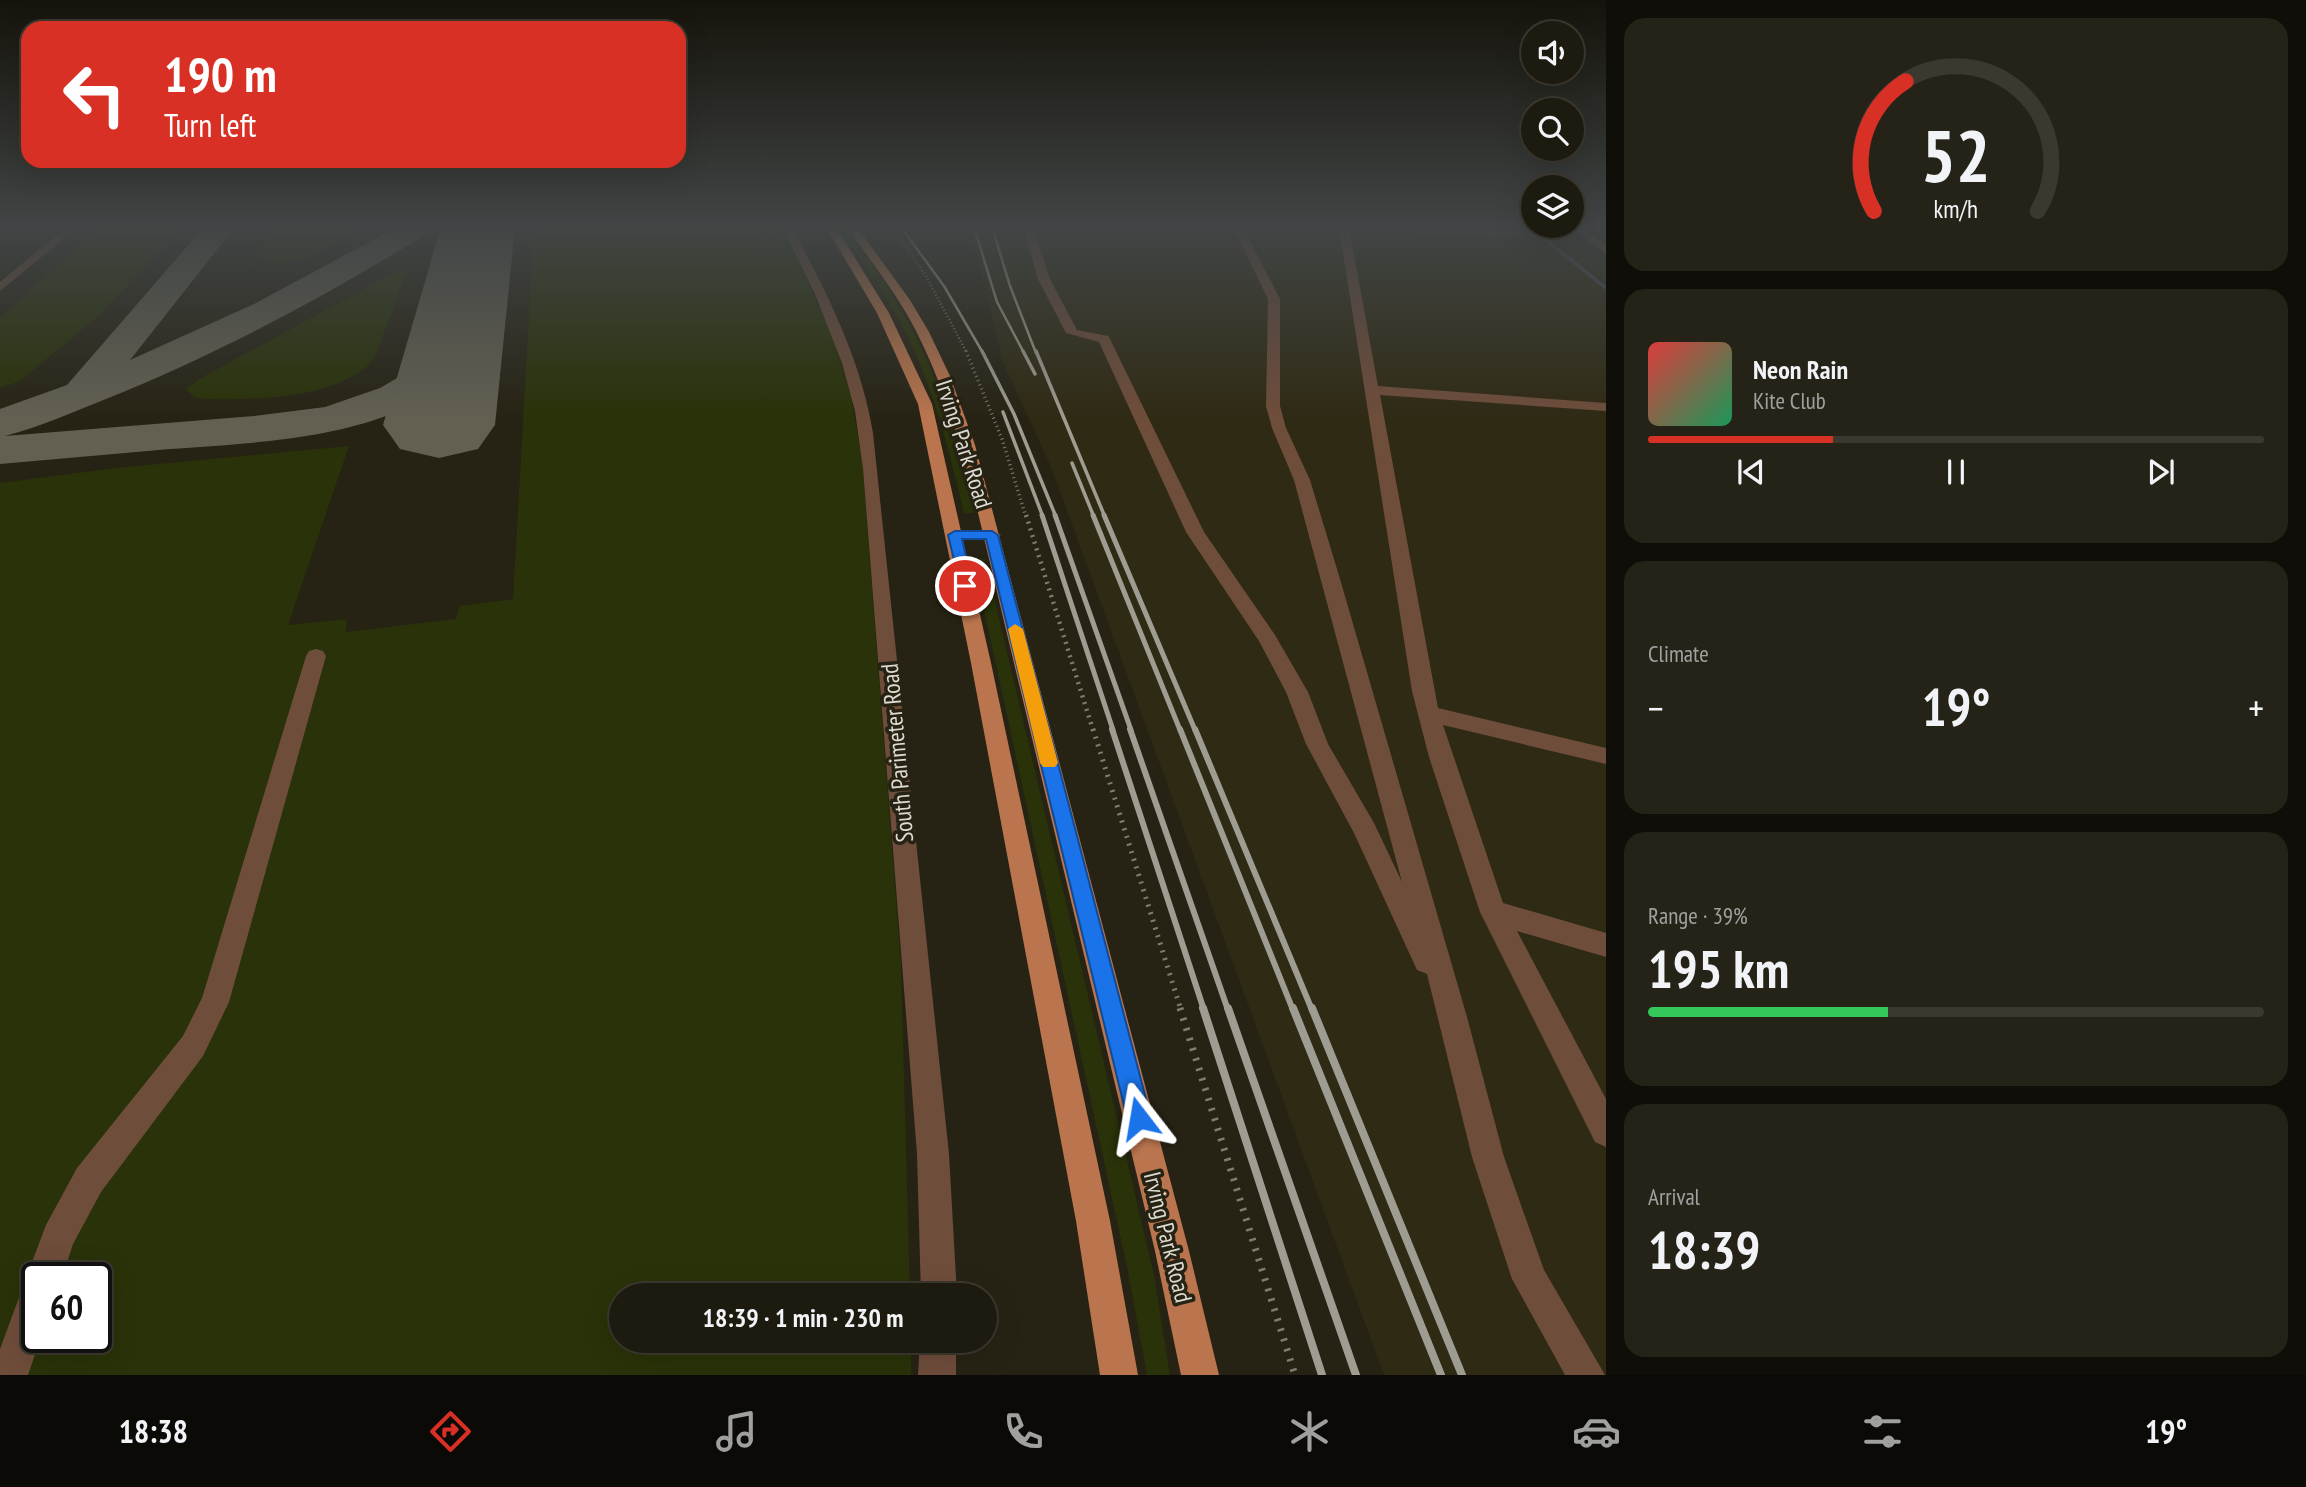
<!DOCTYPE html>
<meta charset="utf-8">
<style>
:root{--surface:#1d1a0f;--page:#252318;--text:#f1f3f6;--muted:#a0a19e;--line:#3b382f;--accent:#d93025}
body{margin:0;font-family:"PT Sans Narrow",sans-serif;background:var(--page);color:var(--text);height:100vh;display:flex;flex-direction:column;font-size:26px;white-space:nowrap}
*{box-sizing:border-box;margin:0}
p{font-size:23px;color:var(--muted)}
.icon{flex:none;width:38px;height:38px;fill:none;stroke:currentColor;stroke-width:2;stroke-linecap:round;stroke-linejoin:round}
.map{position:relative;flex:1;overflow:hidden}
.side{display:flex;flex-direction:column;gap:18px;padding:18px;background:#100e08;width:700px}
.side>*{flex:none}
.hud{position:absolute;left:21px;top:21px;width:665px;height:147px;border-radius:21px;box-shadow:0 7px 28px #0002,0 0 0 2px var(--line);background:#d93025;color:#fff;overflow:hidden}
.tools{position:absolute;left:1521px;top:21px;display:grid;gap:14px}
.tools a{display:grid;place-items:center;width:63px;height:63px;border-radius:50%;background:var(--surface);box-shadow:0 7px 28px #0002,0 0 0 2px var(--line);font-size:35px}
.speed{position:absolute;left:21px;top:1262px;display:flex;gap:14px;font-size:35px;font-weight:700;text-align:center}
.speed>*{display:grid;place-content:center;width:91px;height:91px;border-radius:50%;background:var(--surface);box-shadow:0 7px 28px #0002,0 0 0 2px var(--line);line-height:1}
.speed .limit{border:4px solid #111;border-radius:10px;background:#fff;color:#111}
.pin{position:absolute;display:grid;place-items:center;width:60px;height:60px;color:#fff;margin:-30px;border:4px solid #fff;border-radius:50%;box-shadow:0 2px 7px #0007}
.me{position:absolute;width:77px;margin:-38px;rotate:346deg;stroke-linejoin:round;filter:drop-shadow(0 0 5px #0008)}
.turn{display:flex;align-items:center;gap:24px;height:147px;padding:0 28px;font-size:32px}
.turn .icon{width:91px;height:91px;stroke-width:2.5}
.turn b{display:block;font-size:49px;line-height:60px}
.big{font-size:52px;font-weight:700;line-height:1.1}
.side .tile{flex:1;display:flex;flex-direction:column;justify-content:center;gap:10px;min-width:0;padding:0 24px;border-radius:21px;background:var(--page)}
.side .dial{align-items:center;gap:0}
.dial svg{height:182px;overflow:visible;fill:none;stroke:var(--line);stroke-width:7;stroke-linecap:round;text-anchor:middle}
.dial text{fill:var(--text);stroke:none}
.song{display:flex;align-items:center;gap:21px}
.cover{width:84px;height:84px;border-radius:10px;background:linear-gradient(135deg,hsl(0 70% 55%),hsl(150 70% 35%))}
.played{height:7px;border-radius:4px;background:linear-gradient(90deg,var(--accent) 30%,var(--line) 30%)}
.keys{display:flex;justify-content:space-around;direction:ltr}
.heat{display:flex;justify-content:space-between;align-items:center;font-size:38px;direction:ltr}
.charge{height:10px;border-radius:5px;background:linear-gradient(90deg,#34c759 39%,var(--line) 0)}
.trip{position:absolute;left:609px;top:1283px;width:388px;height:70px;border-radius:35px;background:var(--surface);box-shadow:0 7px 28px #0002,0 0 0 2px var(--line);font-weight:700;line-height:70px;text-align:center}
.dock{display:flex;height:112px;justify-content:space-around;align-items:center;background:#0c0a06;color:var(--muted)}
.dock .icon{width:49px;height:49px}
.dock .selected{color:var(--accent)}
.dock b{font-size:32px;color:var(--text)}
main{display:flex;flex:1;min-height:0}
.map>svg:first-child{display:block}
</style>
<main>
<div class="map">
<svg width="1606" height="1375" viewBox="0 0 1606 1375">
<rect width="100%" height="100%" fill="#272314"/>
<path fill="#2f2a14" d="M970 227H1559L1606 262V1375H1384L1051 467 1003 362Z"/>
<path fill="#293208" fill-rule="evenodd" d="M99 227H182L101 314 20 381 0 388V318Z
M268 227H361C330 246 301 268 262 261L259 256Z
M534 227H781L831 332 851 397 862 459 901 965 910 1295H621V1340L911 1341V1375H0V483L116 468 349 446 288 625 347 619 346 632 456 619 459 606 513 599ZM37 1278H96V1337H37Z
M839 227H846C868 259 891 291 910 326 942 385 959 448 974 513H964C948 445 931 378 897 316 880 285 858 256 839 227Z
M403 268 407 269 378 350C358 400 241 402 195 398L186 389 199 379Z
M973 559H985L1154 1275 1170 1375H1147L1127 1267Z"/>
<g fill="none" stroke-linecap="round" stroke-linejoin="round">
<path stroke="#434e59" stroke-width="3.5" d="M1535 231 1606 288"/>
<path fill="#636052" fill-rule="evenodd" d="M204 227H235L130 360 254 304 397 227H433L428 233C325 297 218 354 106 399 73 412 40 427 5 436L254 416 325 407 380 388 411 370 439 347 453 343 467 347 472 355C414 439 262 442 170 449 114 454 57 459 0 464V409L67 385Z"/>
<path fill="#636052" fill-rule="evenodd" d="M441 227H515L495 425 478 449 439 458 400 449 383 425Z"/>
<path stroke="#7f7c70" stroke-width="2.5" stroke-dasharray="1 2.5" stroke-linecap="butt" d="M892 227 926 276 967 353"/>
<path stroke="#7f7c70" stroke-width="3.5" stroke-dasharray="1 3.5" stroke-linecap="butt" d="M966 351 1002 439 1026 517"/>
<path stroke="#7f7c70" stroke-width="4.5" stroke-dasharray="2 5" stroke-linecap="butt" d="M1026 515 1093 730"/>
<path stroke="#7f7c70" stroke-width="5" stroke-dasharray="2 6" stroke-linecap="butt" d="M1093 729 1181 1010"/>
<path stroke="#7f7c70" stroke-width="7" stroke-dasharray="2.5 8" stroke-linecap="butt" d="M1180 1008 1295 1375"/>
<path fill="#6f4d3b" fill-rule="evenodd" d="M67 227H78L0 291V282Z
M782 227H792C827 293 861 359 873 433L949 1154 957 1295H921L917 1154 863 469 855 411 842 363 815 294Z
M1023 227H1033L1050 279 1077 330 1108 336 1110 339 1204 532 1275 635 1308 692 1328 744 1374 823 1402 882 1294 480 1272 428 1266 406 1268 299 1233 227H1243L1280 299V406L1286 428 1310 480 1340 579 1467 1017 1504 1157 1544 1270 1605 1375H1565L1512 1279 1472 1157 1427 974 1417 970 1354 833 1306 744 1286 692 1259 641 1186 532 1099 342 1066 333 1038 279Z
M1339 227H1349L1378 386 1606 403V411L1380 395 1438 708 1606 748V764L1443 725 1503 903 1606 933V957L1517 931 1606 1099V1147L1595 1142 1480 912 1429 757 1412 691Z
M1362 227 1524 232 1529 235 1524 238 1367 230Z
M1570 227H1581L1606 245V253Z
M955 530H992L1001 535 992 540 949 539 946 535 949 531Z
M316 649 323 651 326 656 229 1002 203 1056 101 1192 73 1244 62 1278H37V1337H41L28 1375H0V1349L24 1284 28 1283 26 1278 46 1225 77 1168 183 1036 202 998 306 656 309 651Z
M920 1340H956V1375H918Z"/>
<path fill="#ba754e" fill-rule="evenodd" d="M826 227H836L889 313 932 404 991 663 1110 1221 1138 1375H1100L1076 1221 971 663 918 404 877 313Z
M847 227H857L910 300 929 332 950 376 975 445 1189 1251 1219 1375H1181L1155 1251 973 492C956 430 938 367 905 311 888 282 866 255 847 227Z"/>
<path stroke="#9f9d91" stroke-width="2.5" d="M901 227 944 286 983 353
M974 227 997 302 1024 353
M992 227 1010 286 1036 353"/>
<path stroke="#9f9d91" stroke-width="3.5" d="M982 351 1014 414 1056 517
M1023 351 1035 374
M1036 351 1105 517
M1003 412 1043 517
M1072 463 1094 517"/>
<path stroke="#9f9d91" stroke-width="5" d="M1042 515 1113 730
M1055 515 1131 730
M1093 515 1180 730
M1104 515 1195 730"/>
<path stroke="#9f9d91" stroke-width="6" d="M1112 729 1204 1010
M1130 729 1228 1010
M1180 729 1293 1010
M1195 729 1312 1010"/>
<path stroke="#9f9d91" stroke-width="8" d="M1203 1008 1322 1375
M1228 1008 1356 1375
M1293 1008 1441 1375
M1312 1008 1462 1375"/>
</g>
<linearGradient id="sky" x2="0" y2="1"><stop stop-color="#15130b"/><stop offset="0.54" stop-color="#414545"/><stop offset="1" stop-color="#414545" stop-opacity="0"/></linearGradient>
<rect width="1606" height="419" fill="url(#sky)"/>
<path fill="#1a73e8" stroke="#114b97" stroke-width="2" d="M955 531H992L998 535 1151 1118 1147 1127 1139 1130 1130 1127 1127 1118 986 539H962L973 586 965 591 961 589 948 535Z"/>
<path fill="#f59e0b" d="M1015 624 1023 629 1058 763 1055 767H1043L1040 763 1008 629Z"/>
<g text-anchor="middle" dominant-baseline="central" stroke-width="7" stroke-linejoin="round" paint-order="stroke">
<g font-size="24" fill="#dddbd1" stroke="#272314">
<text transform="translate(964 444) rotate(72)">Irving Park Road</text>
<text transform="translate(897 753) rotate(-95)">South Parimeter Road</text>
<text transform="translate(1168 1237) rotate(76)">Irving Park Road</text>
</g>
</g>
</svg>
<div class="tools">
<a><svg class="icon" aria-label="sound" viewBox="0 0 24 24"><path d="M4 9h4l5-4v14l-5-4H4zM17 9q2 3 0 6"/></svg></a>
<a><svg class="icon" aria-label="search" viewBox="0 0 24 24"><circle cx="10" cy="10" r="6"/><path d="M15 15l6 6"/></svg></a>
<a><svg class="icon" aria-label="layers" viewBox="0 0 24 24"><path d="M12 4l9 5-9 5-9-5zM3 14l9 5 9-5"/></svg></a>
</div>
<div class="speed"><div class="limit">60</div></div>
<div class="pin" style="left:965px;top:586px;background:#d93025"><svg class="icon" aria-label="arrive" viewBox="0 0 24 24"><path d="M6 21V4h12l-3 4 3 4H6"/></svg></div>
<svg class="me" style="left:1139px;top:1118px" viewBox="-20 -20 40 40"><path d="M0-17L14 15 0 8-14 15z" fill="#1a73e8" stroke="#fff" stroke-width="4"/></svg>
<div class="trip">18:39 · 1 min · 230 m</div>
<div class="hud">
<div class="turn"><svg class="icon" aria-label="left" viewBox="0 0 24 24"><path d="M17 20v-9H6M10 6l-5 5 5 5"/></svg><div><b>190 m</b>Turn left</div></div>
</div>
</div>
<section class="side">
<div class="tile dial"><svg viewBox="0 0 100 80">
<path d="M14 69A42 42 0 1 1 86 69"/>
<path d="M14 69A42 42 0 0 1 28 12" stroke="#d93025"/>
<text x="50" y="56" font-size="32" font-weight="700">52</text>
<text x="50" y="72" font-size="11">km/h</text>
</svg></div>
<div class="tile">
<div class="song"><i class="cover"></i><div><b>Neon Rain</b><p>Kite Club</p></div></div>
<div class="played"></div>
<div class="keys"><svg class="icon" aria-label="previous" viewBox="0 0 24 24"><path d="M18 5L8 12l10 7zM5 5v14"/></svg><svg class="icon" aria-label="pause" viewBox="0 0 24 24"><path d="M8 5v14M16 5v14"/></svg><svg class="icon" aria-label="next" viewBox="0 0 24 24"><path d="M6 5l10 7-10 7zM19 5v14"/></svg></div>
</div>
<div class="tile"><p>Climate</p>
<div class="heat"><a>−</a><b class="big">19°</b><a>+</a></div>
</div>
<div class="tile"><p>Range · 39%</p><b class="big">195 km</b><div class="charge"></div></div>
<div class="tile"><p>Arrival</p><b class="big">18:39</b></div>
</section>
</main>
<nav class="dock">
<b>18:38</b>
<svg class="icon selected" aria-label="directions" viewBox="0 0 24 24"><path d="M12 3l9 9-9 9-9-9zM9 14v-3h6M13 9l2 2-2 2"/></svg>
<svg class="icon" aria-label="music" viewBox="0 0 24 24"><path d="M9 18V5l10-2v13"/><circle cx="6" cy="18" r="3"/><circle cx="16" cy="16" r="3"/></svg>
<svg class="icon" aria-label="phone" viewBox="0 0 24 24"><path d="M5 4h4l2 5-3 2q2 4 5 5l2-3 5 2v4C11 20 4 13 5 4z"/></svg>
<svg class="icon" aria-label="climate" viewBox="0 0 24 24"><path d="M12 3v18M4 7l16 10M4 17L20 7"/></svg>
<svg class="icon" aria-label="car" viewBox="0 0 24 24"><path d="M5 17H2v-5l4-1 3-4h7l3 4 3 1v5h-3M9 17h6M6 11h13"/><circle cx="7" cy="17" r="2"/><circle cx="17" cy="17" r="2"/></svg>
<svg class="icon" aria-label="filters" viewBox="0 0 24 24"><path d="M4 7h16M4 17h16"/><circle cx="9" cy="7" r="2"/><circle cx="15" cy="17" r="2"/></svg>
<b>19°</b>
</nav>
